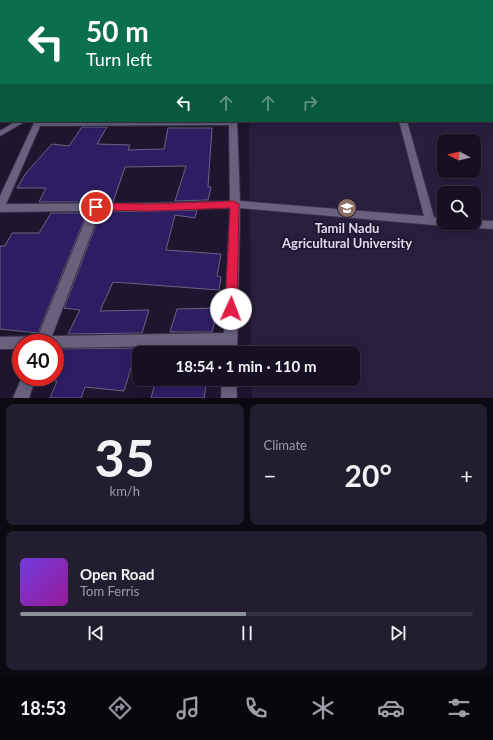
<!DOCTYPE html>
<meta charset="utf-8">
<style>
:root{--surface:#161022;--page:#231e2f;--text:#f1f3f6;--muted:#9e9da5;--line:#353040;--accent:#8c9099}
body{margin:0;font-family:Lato,sans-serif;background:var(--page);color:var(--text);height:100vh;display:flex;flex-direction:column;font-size:15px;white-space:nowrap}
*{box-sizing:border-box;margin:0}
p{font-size:13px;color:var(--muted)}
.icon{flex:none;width:22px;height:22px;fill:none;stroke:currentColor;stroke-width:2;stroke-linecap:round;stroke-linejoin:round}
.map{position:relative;height:398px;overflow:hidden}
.sheet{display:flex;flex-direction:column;gap:6px;padding:6px;background:#0c0913;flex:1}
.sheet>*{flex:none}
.banner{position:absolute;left:0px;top:0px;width:493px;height:122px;box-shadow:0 2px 10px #0003,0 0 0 1px var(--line);background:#0b6e4f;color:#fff;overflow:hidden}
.needle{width:26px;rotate:277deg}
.buttons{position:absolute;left:437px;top:134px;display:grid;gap:8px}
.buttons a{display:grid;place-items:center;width:44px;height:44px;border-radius:8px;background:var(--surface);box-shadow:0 2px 10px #0003,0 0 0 1px var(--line);font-size:20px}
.speed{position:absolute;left:12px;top:334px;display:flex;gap:8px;font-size:20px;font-weight:700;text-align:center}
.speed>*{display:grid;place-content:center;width:52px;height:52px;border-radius:50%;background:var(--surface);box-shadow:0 2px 10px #0003,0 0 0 1px var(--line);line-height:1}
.speed .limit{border:6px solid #d22;background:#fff;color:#111}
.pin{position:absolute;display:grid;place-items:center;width:34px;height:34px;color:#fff;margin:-17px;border:2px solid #fff;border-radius:50%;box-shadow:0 1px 4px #0007}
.me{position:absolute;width:44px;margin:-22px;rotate:2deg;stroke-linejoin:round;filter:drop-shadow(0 0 3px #0008)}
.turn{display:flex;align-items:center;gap:14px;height:84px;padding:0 20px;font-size:18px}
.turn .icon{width:52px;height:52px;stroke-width:2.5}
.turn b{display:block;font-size:28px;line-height:34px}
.lanes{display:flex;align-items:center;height:38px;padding:0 20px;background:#0003;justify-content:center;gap:20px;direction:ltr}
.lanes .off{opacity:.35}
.big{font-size:30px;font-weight:700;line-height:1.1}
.sheet .widget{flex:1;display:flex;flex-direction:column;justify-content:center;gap:6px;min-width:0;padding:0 14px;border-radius:8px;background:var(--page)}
.sheet .dial{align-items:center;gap:0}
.dial b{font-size:52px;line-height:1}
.song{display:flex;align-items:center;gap:12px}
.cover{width:48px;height:48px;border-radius:6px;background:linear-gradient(135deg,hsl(260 70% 55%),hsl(300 70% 35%))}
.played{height:4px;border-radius:2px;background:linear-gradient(90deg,var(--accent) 50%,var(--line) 50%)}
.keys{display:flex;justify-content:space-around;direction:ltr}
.heat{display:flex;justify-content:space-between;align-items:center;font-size:22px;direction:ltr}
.sheet .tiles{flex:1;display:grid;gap:6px;grid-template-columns:1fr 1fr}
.widget:last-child{grid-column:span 2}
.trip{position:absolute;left:132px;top:346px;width:228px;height:40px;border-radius:8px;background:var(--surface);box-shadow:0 2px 10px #0003,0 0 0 1px var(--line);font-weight:700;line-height:40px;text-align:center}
.menu{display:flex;height:64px;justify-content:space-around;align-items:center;background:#09060e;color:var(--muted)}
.menu .icon{width:28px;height:28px}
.menu .active{color:var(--accent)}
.menu b{font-size:18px;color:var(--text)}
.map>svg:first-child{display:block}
</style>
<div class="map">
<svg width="493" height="398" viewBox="0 0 493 398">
<rect width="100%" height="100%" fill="#1e162e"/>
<path fill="#281f3d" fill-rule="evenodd" d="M248 0H493V398H252V379H353V353H251L249 121H492V1ZM444 141H474V171H444ZM444 193H474V223H444Z"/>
<path fill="#2d1e63" stroke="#676582" d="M82 127H107L97 144 130 145 128 150 164 149 168 128H212L208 187H211L208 200 175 201 186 166 125 167 113 202H39L46 188H17L26 173 52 144 69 146Z
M197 210 195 218 175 215 166 250 221 254 217 276 221 277 219 290 113 282 100 311 149 310 142 333 68 334 80 310 64 308 101 212Z
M51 213H87L38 333 0 329V246H5L12 233H39Z
M218 308 212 332H170L177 309Z
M209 347 208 353H164L165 348Z
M137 348 124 391 85 387 81 398H50L57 381H55V349Z
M156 379H207L204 398H151Z"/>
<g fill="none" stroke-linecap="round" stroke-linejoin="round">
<defs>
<path id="minor" d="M0 9H1V13H0Z
M1 22V26L0 27V23Z
M492 26H493V30H492Z
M0 41H1V45H0Z
M0 79H1L0 84Z
M16 121H26L0 136V131Z
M35 121H237L240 201 424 216 399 121H407L434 217 444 218V223H449L444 226 240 208 237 353H223V345L55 348V343H21V349H0V337L38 336 89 211 0 212V196ZM229 125 230 201 151 203 6 204 40 126ZM230 208 224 333 52 336 100 211Z
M474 220 493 221V229L455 227 451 226 450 223H474Z
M22 377H36L29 398H13Z
M222 379H236L237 398H221Z"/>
</defs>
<use href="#minor" stroke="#373345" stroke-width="2"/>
<use href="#minor" fill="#69617e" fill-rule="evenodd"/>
</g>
<path fill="#e11d48" stroke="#92132f" d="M234 201 239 204 237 309 235 313 231 314 227 313 225 309 230 208 151 211 96 210 91 207 96 203 151 204Z"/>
<defs>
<symbol id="university-disc" viewBox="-11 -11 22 22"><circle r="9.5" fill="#8d6e63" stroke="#1e162e"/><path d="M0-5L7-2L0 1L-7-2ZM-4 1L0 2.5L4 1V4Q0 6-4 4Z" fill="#fff"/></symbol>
</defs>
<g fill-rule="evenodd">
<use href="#university-disc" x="336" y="197" width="22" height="22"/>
</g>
<g text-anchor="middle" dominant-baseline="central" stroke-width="3.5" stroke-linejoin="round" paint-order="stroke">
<g font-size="13" font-weight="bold" fill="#dfdbec" stroke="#1e162e">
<text x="347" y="228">Tamil Nadu<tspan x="347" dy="15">Agricultural University</tspan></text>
</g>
</g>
</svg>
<div class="buttons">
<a><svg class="needle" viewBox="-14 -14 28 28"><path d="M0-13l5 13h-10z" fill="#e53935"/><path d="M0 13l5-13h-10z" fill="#9e9da5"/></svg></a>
<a><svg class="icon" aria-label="search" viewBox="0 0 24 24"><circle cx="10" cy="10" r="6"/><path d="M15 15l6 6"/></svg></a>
</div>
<div class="speed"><div class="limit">40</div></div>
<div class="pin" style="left:96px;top:207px;background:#d93025"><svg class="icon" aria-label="arrive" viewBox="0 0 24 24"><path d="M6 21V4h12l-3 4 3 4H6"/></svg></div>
<svg class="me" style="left:231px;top:309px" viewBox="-20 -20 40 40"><circle r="19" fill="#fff"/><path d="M0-13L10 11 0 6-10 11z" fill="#e11d48"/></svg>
<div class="trip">18:54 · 1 min · 110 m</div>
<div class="banner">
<div class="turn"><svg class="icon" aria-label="left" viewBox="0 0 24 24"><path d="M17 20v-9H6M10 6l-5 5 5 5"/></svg><div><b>50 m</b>Turn left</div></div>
<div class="lanes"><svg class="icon" aria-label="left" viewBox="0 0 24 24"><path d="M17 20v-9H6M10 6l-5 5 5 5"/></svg><svg class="icon off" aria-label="ahead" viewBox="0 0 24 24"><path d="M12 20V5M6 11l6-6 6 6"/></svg><svg class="icon off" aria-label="ahead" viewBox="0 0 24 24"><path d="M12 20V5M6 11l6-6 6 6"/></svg><svg class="icon off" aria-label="right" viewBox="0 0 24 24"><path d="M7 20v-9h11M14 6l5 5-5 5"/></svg></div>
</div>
</div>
<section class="sheet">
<div class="tiles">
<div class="widget dial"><b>35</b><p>km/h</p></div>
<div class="widget"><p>Climate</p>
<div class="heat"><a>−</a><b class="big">20°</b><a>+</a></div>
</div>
<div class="widget">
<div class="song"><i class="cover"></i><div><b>Open Road</b><p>Tom Ferris</p></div></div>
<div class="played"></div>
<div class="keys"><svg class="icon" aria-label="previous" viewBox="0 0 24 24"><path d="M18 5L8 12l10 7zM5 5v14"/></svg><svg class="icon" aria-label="pause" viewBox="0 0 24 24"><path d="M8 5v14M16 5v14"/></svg><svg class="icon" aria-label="next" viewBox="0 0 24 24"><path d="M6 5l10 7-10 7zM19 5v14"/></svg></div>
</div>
</div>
</section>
<nav class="menu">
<b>18:53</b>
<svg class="icon active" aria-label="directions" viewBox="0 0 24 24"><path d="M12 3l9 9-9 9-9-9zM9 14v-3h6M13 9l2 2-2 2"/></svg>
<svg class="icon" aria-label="music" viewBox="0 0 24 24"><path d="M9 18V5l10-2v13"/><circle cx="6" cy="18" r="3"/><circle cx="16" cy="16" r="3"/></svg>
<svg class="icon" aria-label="phone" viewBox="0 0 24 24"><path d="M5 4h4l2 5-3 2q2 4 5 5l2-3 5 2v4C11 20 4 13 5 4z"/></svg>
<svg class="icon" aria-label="climate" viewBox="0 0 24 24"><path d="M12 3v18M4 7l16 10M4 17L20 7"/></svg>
<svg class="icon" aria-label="car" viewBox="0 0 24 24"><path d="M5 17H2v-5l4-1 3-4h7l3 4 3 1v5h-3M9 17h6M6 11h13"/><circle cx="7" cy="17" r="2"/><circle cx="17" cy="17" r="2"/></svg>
<svg class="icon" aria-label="filters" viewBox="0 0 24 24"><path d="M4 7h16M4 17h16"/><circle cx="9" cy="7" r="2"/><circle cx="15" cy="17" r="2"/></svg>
</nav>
